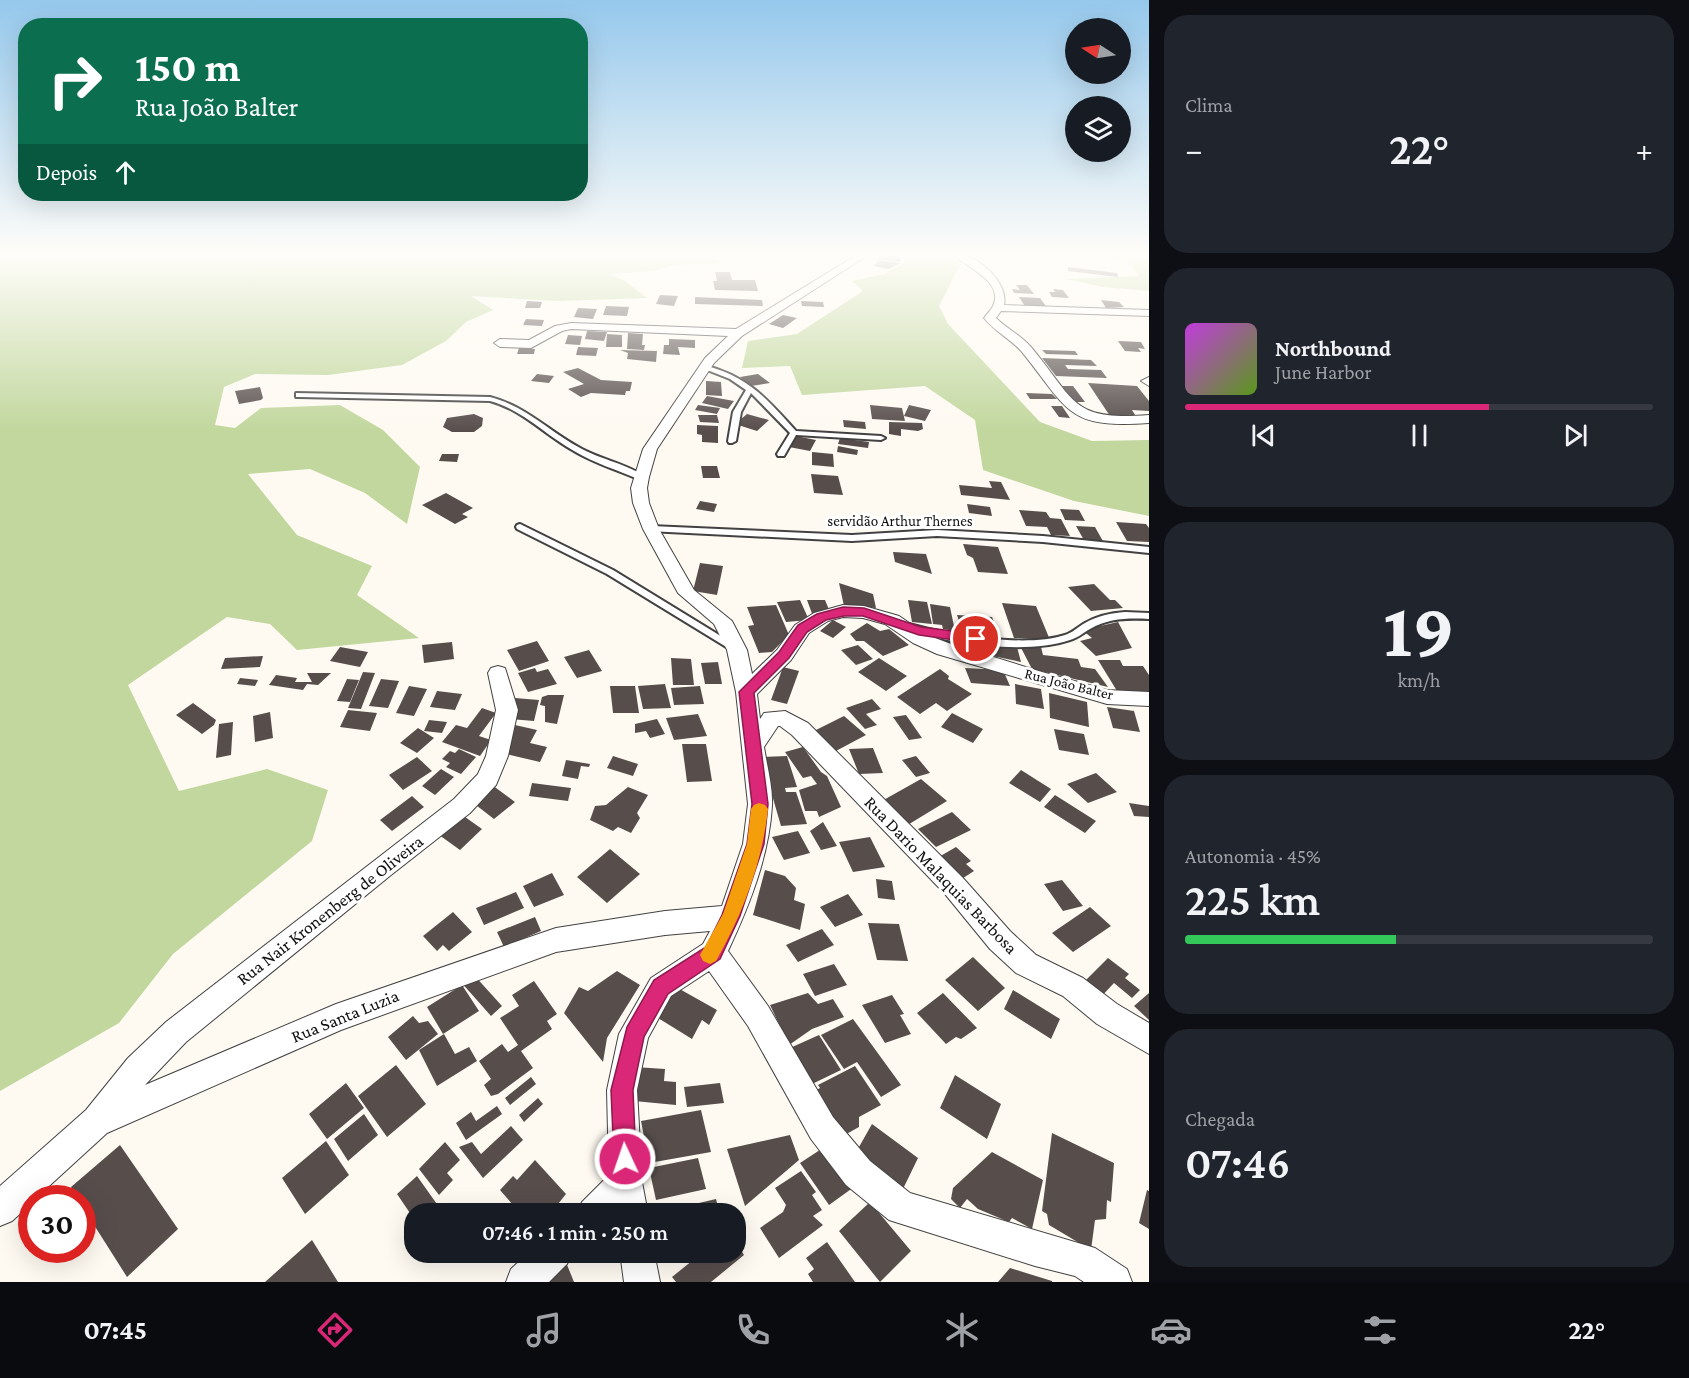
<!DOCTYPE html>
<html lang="pt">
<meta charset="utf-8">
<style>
:root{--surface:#171b24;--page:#20242c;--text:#f1f3f6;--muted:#9ea1a6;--line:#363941;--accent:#db2777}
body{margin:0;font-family:"Crimson Pro",serif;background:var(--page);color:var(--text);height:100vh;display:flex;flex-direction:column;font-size:22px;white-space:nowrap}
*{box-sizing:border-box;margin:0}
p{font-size:20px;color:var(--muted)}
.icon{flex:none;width:33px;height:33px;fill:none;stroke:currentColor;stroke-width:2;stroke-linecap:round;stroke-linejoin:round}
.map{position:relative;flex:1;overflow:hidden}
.panel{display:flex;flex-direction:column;gap:15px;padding:15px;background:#0d0f14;width:540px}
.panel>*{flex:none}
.top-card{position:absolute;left:18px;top:18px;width:570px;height:183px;border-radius:24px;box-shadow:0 6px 24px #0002;background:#0b6e4f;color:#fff;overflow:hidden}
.needle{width:39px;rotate:282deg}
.tools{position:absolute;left:1065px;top:18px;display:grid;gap:12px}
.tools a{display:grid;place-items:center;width:66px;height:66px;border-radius:50%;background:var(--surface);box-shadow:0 6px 24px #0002;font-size:30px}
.speed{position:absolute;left:18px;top:1185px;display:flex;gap:12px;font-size:30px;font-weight:700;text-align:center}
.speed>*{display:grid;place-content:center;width:78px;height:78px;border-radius:50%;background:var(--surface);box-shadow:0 6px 24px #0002;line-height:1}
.speed .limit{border:9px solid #d22;background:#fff;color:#111}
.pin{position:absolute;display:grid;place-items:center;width:51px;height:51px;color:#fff;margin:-26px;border:3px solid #fff;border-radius:50%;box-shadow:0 2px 6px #0007}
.me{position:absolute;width:66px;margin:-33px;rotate:357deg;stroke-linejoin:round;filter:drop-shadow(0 0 4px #0008)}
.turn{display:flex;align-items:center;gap:21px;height:126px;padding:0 18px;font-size:27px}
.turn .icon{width:78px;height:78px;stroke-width:2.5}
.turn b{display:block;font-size:42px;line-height:51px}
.then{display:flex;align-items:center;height:57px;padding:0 18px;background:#0003;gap:12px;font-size:22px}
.big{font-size:45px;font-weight:600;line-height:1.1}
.panel .card{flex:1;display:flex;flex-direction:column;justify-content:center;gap:9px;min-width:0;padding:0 21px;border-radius:24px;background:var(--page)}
.panel .dial{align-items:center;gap:0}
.dial b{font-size:78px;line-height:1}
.song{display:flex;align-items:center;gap:18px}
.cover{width:72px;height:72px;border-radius:9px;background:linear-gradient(135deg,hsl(290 70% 55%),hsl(90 70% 35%))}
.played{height:6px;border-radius:3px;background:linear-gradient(90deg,var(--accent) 65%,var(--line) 65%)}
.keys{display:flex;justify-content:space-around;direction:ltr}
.heat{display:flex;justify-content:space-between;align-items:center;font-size:33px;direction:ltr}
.charge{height:9px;border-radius:4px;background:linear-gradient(90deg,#34c759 45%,var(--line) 0)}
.trip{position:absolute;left:404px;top:1203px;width:342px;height:60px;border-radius:24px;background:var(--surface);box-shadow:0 6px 24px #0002;font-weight:600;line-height:60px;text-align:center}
.dock{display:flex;height:96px;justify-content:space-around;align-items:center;background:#090b0e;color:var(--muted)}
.dock .icon{width:42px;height:42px}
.dock .on{color:var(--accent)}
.dock b{font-size:27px;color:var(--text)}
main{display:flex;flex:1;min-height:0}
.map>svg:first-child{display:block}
</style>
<main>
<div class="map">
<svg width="1149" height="1282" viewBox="0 0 1149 1282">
<rect width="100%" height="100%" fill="#fefaf2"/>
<path fill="#c1d79d" d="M0 253H714L722 263 675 265 653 271 608 274 625 281 647 298 557 301 471 296 493 310 466 322 446 341 402 365 328 375 255 374 224 387 215 425 235 428 261 408 340 405 383 430 420 467 407 524 365 493 310 469 248 474 297 535 372 566 357 595 419 638 297 650 270 624 227 617 128 685 179 791 267 769 328 790 312 841 173 954 119 1023 0 1091Z
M916 253H944L961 264 939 306 948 324 1040 422 1092 441 1149 440V516L1074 501 983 470 975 420 925 386 802 395 790 366 742 368 748 341 797 334 863 291 852 281 884 274 917 255Z
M1097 253H1149V291L1103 287 1066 279 1139 276 1127 262Z"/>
<path fill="#574e4c" d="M880 253H902L900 262 878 259Z
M879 260 900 263 889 269 874 266Z
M1068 267 1117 273 1118 277 1068 271Z
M715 272H730L732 280H755L758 291 715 290 713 281H717Z
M1016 285H1027L1034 294 1014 293 1012 289 1020 290Z
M1053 289 1063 290 1069 298 1052 297 1049 292H1055Z
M660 295 678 296 674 306 656 304Z
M695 297 762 300 763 306 695 304Z
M1019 297 1040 298 1048 309 1026 308Z
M1101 300 1119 302 1124 307 1106 308Z
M527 301 542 302 540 308H525Z
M801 301 823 302 824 307 802 306Z
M606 306 629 307 627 316 603 315Z
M578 308 597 309 593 319 574 317Z
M783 315 797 318 783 328 769 324Z
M526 319 544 320 542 326 523 325Z
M587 331 607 332 604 341 585 339Z
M628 333 643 334 642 345H645L644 350 627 349Z
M607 334 622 335V347H606Z
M568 335 582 336 580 345 565 344Z
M669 339 695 340V348L678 347 680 355 663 354 664 345H669Z
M1118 341 1141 342 1145 349 1138 348 1141 352 1125 351Z
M578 347 598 348 596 356 576 355Z
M519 348 535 349 534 354H517Z
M620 350 657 351 656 362 627 359 628 353Z
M1042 350 1075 351 1078 355 1046 354Z
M1042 358 1091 360 1097 366 1065 365 1068 369 1101 370 1107 378 1056 376Z
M578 368 601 380 632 382 630 391H626L625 395 591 393 581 397 568 389 584 384 563 372Z
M537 374 554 376 549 383 531 381Z
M758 374 770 383 751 386 740 377Z
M706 381 721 382 722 396 706 395Z
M1088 383 1137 386 1149 401V411L1132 410 1137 418 1110 416Z
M1061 386H1073L1085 402H1073Z
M260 387 263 398 261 400 239 404 235 391Z
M1026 393 1052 394 1057 399H1030Z
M707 396 734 401 728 409 702 403Z
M698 405 720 408 717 414 695 410Z
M870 405 902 408 905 421 872 419Z
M909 405 931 410 925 421 904 416Z
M1051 406H1062L1070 418 1059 417Z
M474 414 483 418 482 426 474 432H452L443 427 447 418Z
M747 414 769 420 757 431 735 424Z
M698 415H717L719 423 700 422Z
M843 420 865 422 866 429 844 427Z
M889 422 922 423 923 429 918 431 901 429V436L889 434Z
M697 425 718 426V443L702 442V435L697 434Z
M796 436 816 440 810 451 789 447Z
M840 438 869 442 868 448 838 444Z
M838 446 858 450 857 455 837 452Z
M812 452 833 454 834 467 812 465Z
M442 454H459L457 462 439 461Z
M701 466H717L720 478H703Z
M811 474 838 476 843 495 814 493Z
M989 481 1001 482 1010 500 961 495 959 485 992 488Z
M446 493 473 508 462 514 468 517 455 524 422 505Z
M700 501 717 504 714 512 696 509Z
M967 504 990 507 992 516 969 513Z
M1060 509 1079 510 1085 521 1065 520Z
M1019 510 1046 512 1050 518 1061 519 1070 536 1051 535 1047 527 1026 526Z
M1116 522 1146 524 1149 528V542L1127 541Z
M1076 526 1095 527 1104 543 1085 542Z
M963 544 998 547 1008 574 978 572 973 558 967 555Z
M893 552 926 554 932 574 895 562Z
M700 563 723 566 717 595 693 591Z
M839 583 873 594 876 608 844 606Z
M1094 584 1110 600H1115L1123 608 1091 611 1068 587Z
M800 600 809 620 786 622 777 602Z
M807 600H825L830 612 814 619Z
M908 600 927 602 932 624 912 622Z
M1002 603 1036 606 1050 640 1014 638Z
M930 604 950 607 955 631 943 629 942 625 933 624Z
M776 605 789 635 772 652 759 653 748 626 754 625 747 607Z
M957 615 992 617 1000 637 964 635Z
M833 620 846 627 833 638 820 631Z
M1118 622 1132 648 1096 656 1080 641 1092 638 1082 630Z
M867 623 880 631 889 629 909 645 883 656 864 641H856L850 634Z
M942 638 972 644V651L942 644Z
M537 641 549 661 519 671 507 650Z
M452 642 454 659 424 663 422 645Z
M975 642 1017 647 1021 662 978 653Z
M1019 644 1041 647 1043 655 1078 659 1081 667 1095 669 1108 687 1032 669Z
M858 645 873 659 856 665 841 650Z
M340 647 368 652 360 667 330 661Z
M589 650 602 671 577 678 564 657Z
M263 656 260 667 221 669 225 658Z
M671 658 691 659 694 685H673Z
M879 658 907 676 886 691 858 672Z
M1098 660H1120L1123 666H1143L1149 675V691H1117Z
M718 662 722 684H705L701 663Z
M783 667 799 671 787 704 771 700Z
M535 668 537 672 548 669 557 684 528 692 518 673Z
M965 668 1003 670 1010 686 971 683Z
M940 669 949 676 948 679 972 694 947 711 936 703 920 714 897 697Z
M363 672 375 673 361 709 348 708Z
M307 673H331L318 685 307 684 303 690 269 685 276 675 297 678 295 682H312Z
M240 678 258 680 255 686 237 684Z
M347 679 359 680 350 702 337 701Z
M381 679 399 681 388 708 369 706Z
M665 684 671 708 643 709 638 686Z
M1015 684 1041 689 1044 709 1016 704Z
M409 686 427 689 414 716 396 713Z
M610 686H635L639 713H613Z
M700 686 704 704 674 705 671 688Z
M437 691 462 694 455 710 430 707Z
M1049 693 1087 702 1089 727 1050 718Z
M548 695H564L557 724 545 722V706L540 705 542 697Z
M515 698 539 700 534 721 510 719Z
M872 699 881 709 866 714 877 725 865 729 846 708Z
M193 703 216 720 214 725 202 734 176 715Z
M1107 707 1134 711 1140 732 1113 728Z
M482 708 496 713 479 736 491 740 480 756 442 742 456 725 467 728Z
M348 710 377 713 370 731 340 727Z
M270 712 273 738 255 742 253 716Z
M952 713 983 729 973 743 941 727Z
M698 714 707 736 674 740 666 718Z
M906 715 922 738 909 740 893 717Z
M844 716 866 735 834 752 812 732Z
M657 719 665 734 650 738 646 731 635 733V724Z
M429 720 447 722 442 733 424 731Z
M233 722 231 755 216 758 219 724Z
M515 725 537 730 530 743 547 747 540 762 502 753Z
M418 728 434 738 417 753 400 743Z
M1054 729 1084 734 1089 755 1059 750Z
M682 744H706L712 781 687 782Z
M803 747 821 772 827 776 841 807 819 817 817 811H805L799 790 817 784 811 776 803 778 785 752Z
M873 748 883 773 859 774 849 749Z
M459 749 476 757 461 774 446 767 450 763 442 759 450 751 455 753Z
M613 756 638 764 633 776 607 768Z
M787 756 797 787 785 788 786 792H796L807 824 781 826 761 757Z
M916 756 930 773 916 777 902 760Z
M417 757 432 771 403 790 389 775Z
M566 760 590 764 589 767 581 766 578 779 562 776Z
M441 769 454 777 435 795 422 786Z
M1021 770 1051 789 1040 802 1009 783Z
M1096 773 1117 792 1088 803 1067 784Z
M921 779 947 801 906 826 880 802Z
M532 783 571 788 568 801 529 796Z
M492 785 515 802 494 819 472 802Z
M628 787 648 795 637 813 640 818 631 833 618 827 613 831 590 820 595 806 606 805Z
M1055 795 1096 821 1085 833 1044 807Z
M412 796 424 807 392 831 380 820Z
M1129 803 1149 806V817L1134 816Z
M458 812 482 829 460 850 435 832Z
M952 812 971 830 936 847 918 829Z
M823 822 837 846 821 850 810 831Z
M798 831 810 853 784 860 772 837Z
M870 837 885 867 853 872 839 842Z
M956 847 971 861 966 864 974 871 960 880 937 858Z
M610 849 640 874 607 903 577 877Z
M765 870 785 876 796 888 794 900 805 904 800 930 753 915Z
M552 873 564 895 534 907 523 886Z
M876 879 892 881 895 900 878 898Z
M1062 880 1083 906 1063 911 1044 884Z
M516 892 524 908 484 925 476 908Z
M848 894 863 915 835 927 820 907Z
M1090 907 1111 926 1073 952 1052 933Z
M453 912 472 932 449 951 443 945 437 951 423 936Z
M535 917 541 931 504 947 497 932Z
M868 923 899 924 908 961 877 960Z
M822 929 834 945 798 962 786 945Z
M973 957 1005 988 978 1011 945 980Z
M1108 958 1129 974 1125 978 1140 990 1132 998 1114 983 1099 999 1081 985Z
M834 964 847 985 815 996 803 974Z
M617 971 640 985 607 1038 603 1062 564 1013 579 987 588 991Z
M473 974 502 1006 491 1016 460 981Z
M534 981 557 1014 547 1021 552 1029 521 1051 533 1068 498 1094 491 1096 484 1085 491 1079 479 1061 502 1044 508 1052 518 1045 500 1018 519 1006 512 995Z
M462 985 479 1011 443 1034 427 1007Z
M676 987 717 1010 709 1025 702 1020 692 1039 658 1018Z
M1013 990 1060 1019 1051 1039 1004 1009Z
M808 993 818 1004 833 999 844 1017 812 1029 789 1045 770 1005Z
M943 993 977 1028 961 1039 956 1037 946 1044 917 1013Z
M1149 993V1020L1134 1006Z
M892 995 904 1014 900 1015 911 1034 885 1043 862 1005Z
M413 1016 419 1023 428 1021 438 1034 406 1060 388 1037Z
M853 1019 901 1085 881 1097 857 1062 844 1069 821 1035Z
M444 1034 455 1054 469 1047 477 1061 437 1086 419 1050Z
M819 1035 841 1070 812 1084 790 1048Z
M396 1065 426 1104 387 1137 358 1096Z
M855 1066 881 1105 859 1117V1127L841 1137 813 1092 820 1088 818 1085Z
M635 1067 665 1069 664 1081 676 1082V1105L634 1101Z
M955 1075 1001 1104 987 1139 940 1108Z
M531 1077 536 1084 510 1105 505 1098Z
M346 1083 364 1108 327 1139 309 1114Z
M720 1083 724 1103 687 1107 684 1087Z
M538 1098 543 1104 524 1122 519 1115Z
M497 1106 502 1114 466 1140 456 1123 471 1112 476 1121Z
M701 1110 711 1152 649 1163 641 1121Z
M364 1114 378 1135 348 1161 334 1139Z
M872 1124 918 1158 902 1191 855 1154Z
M511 1126 523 1140 483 1178 459 1147 472 1142 481 1154Z
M1052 1133 1114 1163 1111 1202 1107 1200 1106 1219 1095 1220 1091 1250 1049 1225 1047 1214 1042 1211Z
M790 1135 799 1160 745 1206 727 1149Z
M326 1141 349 1175 305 1214 282 1178Z
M445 1142 460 1160 447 1173 453 1180 439 1195 419 1169Z
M120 1145 178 1229 127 1277 82 1206V1198H78L71 1187Z
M826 1146 854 1187 829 1205 800 1163Z
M992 1152 1043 1180 1032 1229 1012 1218 1009 1222 978 1209 967 1199 960 1208 951 1199 953 1188Z
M698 1158 706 1189 656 1200 649 1168Z
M535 1160 566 1194 550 1214H521L500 1190 513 1176 517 1180Z
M801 1171 816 1192 812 1195 822 1210 813 1216 823 1225 779 1258 760 1228 783 1212 786 1205 775 1188Z
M417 1176 444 1214H414V1219L397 1194Z
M1147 1190 1149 1191V1229L1139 1223Z
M716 1199 720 1214H657L656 1213Z
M870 1202 911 1251 880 1282 839 1231Z
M312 1240 338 1282H265Z
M735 1240 744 1255 711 1282H676L672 1277 703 1252H735Z
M827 1242 855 1282H813L808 1274 814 1269 806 1258Z
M563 1255 574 1282H538Z
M1010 1268 1052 1281V1282H998Z"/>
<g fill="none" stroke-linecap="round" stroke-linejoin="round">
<defs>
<path id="service" d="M704 365C749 377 766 398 796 431L881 436 885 438 881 440 796 435 784 456H778L777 454 790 433 751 393 741 412 736 441 732 443H729L728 441 733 412 746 390 730 379 702 368 701 367Z
M296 393 490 397C528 407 549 432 582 449 600 459 630 465 645 477L644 479H638C617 470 594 463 574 451 545 435 523 410 490 401L299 397H296Z
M520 524 613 570 737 646 736 648H728L607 574 517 529 516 527 517 525Z
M651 526 852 535 937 530 1043 536 1149 547V553L1043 542 937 536 852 541 648 531 647 529Z
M1125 612 1149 613V619C1129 618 1109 618 1090 629 1084 632 1078 638 1070 640 1026 655 949 644 905 629L904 627 909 624C949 635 1026 648 1065 635 1072 633 1078 627 1085 623 1097 616 1111 613 1125 612Z"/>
<path id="minor" d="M860 253H871L742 336 714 363 657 449 649 477 647 488 649 503 659 529 694 590 732 621 747 650 752 674 777 650 795 625 814 613 843 605 864 606 899 616 927 635 951 644 1042 672 1107 690 1149 692V706L1107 704 937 654 913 643 885 624 863 618 843 617 828 621 809 633 791 660 757 694 760 719 764 713 785 711 808 723 963 878 1010 931 1036 955 1083 978 1117 1004 1149 1023V1054L1097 1024 1063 996 1016 973 990 949 945 894 792 735 780 726H778L764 747C767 766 773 787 772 806 769 857 749 906 728 951L768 1006 833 1117 870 1161 910 1193 1095 1248 1127 1269 1132 1282H1084L1075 1276 1035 1266 889 1220 846 1185 811 1139 748 1026 709 971 671 996 648 1038 637 1090 642 1182 648 1214H577L582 1202 609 1175 607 1090 619 1034 651 978 703 944 710 931 665 935 556 952 341 1030 107 1133 36 1198H32V1203L12 1221 0 1226V1186L86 1110 128 1058 166 1022 454 799 478 774 486 756 496 710 488 673 491 668 498 666 505 668 518 710 508 756 496 785 470 813 391 875 186 1042 145 1085 336 1004 556 928 665 911 722 906 743 844 748 804 736 692 727 650 714 624 678 593 643 529 633 503 631 488 643 449 705 358 728 336 571 329 562 331 531 348 500 347 494 343 500 339 529 340 555 326 571 323 736 329Z
M951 253C973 251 1009 280 1004 305L1149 310V316L1001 311 996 318C1007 329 1021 335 1031 347 1076 401 1071 421 1149 415V423C1066 429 1069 410 1022 352 1011 339 995 332 984 318 987 314 991 310 993 306 1005 281 964 266 951 253Z
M1149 377V386L1141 381Z
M529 1252H572L567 1264 549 1282H506L511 1269Z
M620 1252H654L660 1282H624Z"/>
</defs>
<use href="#service" stroke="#424242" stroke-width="4"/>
<use href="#minor" stroke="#424242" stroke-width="2"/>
<use href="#service" fill="#fff" fill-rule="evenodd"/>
<use href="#minor" fill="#fff" fill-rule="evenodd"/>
</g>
<linearGradient id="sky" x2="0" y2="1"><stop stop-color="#95c8ec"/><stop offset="0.59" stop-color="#fffdf9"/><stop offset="1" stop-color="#fffdf9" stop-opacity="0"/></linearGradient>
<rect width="1149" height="432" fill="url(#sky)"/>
<path fill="#db2777" stroke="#8e194d" stroke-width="1.5" d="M843 607 864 608 921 627 976 634 983 639 976 643 919 635 863 616H844L826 620 807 632 789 658 754 693 768 804 764 844 740 916 720 959 668 994 644 1037 633 1090 636 1159 633 1167 625 1170 617 1167 614 1159 611 1090 627 1027 654 980 706 947 722 915 747 844 752 804 739 692 779 652 798 625 817 614Z"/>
<path fill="#f59e0b" d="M759 803 765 805 768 809C762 864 743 913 716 961L710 964 703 961 700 955 723 914 747 844 751 809 754 805Z"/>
<g text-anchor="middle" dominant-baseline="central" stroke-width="6" stroke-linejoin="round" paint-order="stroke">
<g font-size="15" fill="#0f0f0f" stroke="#fff">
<text x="900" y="521">servidão Arthur Thernes</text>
<text transform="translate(1069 684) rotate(14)">Rua João Balter</text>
</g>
<g font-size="18" fill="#0f0f0f" stroke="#fff">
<text transform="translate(941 875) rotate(46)">Rua Dario Malaquias Barbosa</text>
<text transform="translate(330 910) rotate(-38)">Rua Nair Kronenberg de Oliveira</text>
<text transform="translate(345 1016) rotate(-22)">Rua Santa Luzia</text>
</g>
</g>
</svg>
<div class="tools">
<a><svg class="needle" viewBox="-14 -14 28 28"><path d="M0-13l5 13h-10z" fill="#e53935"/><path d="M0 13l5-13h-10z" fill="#9ea1a6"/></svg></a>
<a><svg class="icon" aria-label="layers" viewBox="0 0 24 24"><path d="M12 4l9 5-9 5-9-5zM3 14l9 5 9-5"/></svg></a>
</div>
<div class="speed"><div class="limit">30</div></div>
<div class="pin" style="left:976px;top:639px;background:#d93025"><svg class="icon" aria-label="arrive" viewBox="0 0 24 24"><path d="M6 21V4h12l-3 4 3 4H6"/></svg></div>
<svg class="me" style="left:625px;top:1159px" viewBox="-20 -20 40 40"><circle r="17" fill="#db2777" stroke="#fff" stroke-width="3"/><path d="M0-11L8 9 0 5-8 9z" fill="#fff"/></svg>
<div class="trip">07:46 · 1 min · 250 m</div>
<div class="top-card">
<div class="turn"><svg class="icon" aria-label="right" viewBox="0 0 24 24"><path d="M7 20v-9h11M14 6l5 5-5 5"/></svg><div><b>150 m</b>Rua João Balter</div></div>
<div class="then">Depois<svg class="icon" aria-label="ahead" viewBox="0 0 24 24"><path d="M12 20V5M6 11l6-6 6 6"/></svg></div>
</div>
</div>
<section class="panel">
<div class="card"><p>Clima</p>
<div class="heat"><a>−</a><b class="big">22°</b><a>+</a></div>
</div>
<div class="card">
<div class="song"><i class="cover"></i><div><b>Northbound</b><p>June Harbor</p></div></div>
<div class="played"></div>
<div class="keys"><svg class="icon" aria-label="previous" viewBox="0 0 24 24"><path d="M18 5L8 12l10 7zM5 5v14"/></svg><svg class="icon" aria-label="pause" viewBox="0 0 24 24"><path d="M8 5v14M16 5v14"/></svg><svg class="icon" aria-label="next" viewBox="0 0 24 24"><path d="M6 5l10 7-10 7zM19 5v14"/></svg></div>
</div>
<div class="card dial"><b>19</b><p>km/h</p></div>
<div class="card"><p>Autonomia · 45%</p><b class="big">225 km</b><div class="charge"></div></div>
<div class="card"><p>Chegada</p><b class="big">07:46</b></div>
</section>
</main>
<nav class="dock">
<b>07:45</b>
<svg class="icon on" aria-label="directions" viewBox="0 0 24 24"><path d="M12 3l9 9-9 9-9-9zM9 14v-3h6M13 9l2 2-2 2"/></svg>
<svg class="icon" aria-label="music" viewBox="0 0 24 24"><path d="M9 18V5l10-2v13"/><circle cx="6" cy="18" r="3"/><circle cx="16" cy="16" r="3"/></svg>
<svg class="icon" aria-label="phone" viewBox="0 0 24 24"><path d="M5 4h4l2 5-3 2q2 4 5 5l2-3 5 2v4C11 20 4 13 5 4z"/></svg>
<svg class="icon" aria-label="climate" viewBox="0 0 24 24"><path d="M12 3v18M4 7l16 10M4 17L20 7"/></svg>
<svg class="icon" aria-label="car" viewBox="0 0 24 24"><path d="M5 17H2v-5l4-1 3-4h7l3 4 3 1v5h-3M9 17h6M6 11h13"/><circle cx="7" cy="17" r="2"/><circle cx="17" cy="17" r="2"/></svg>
<svg class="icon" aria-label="filters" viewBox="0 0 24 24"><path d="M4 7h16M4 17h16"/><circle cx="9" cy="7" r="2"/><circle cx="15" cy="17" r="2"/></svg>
<b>22°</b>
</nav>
